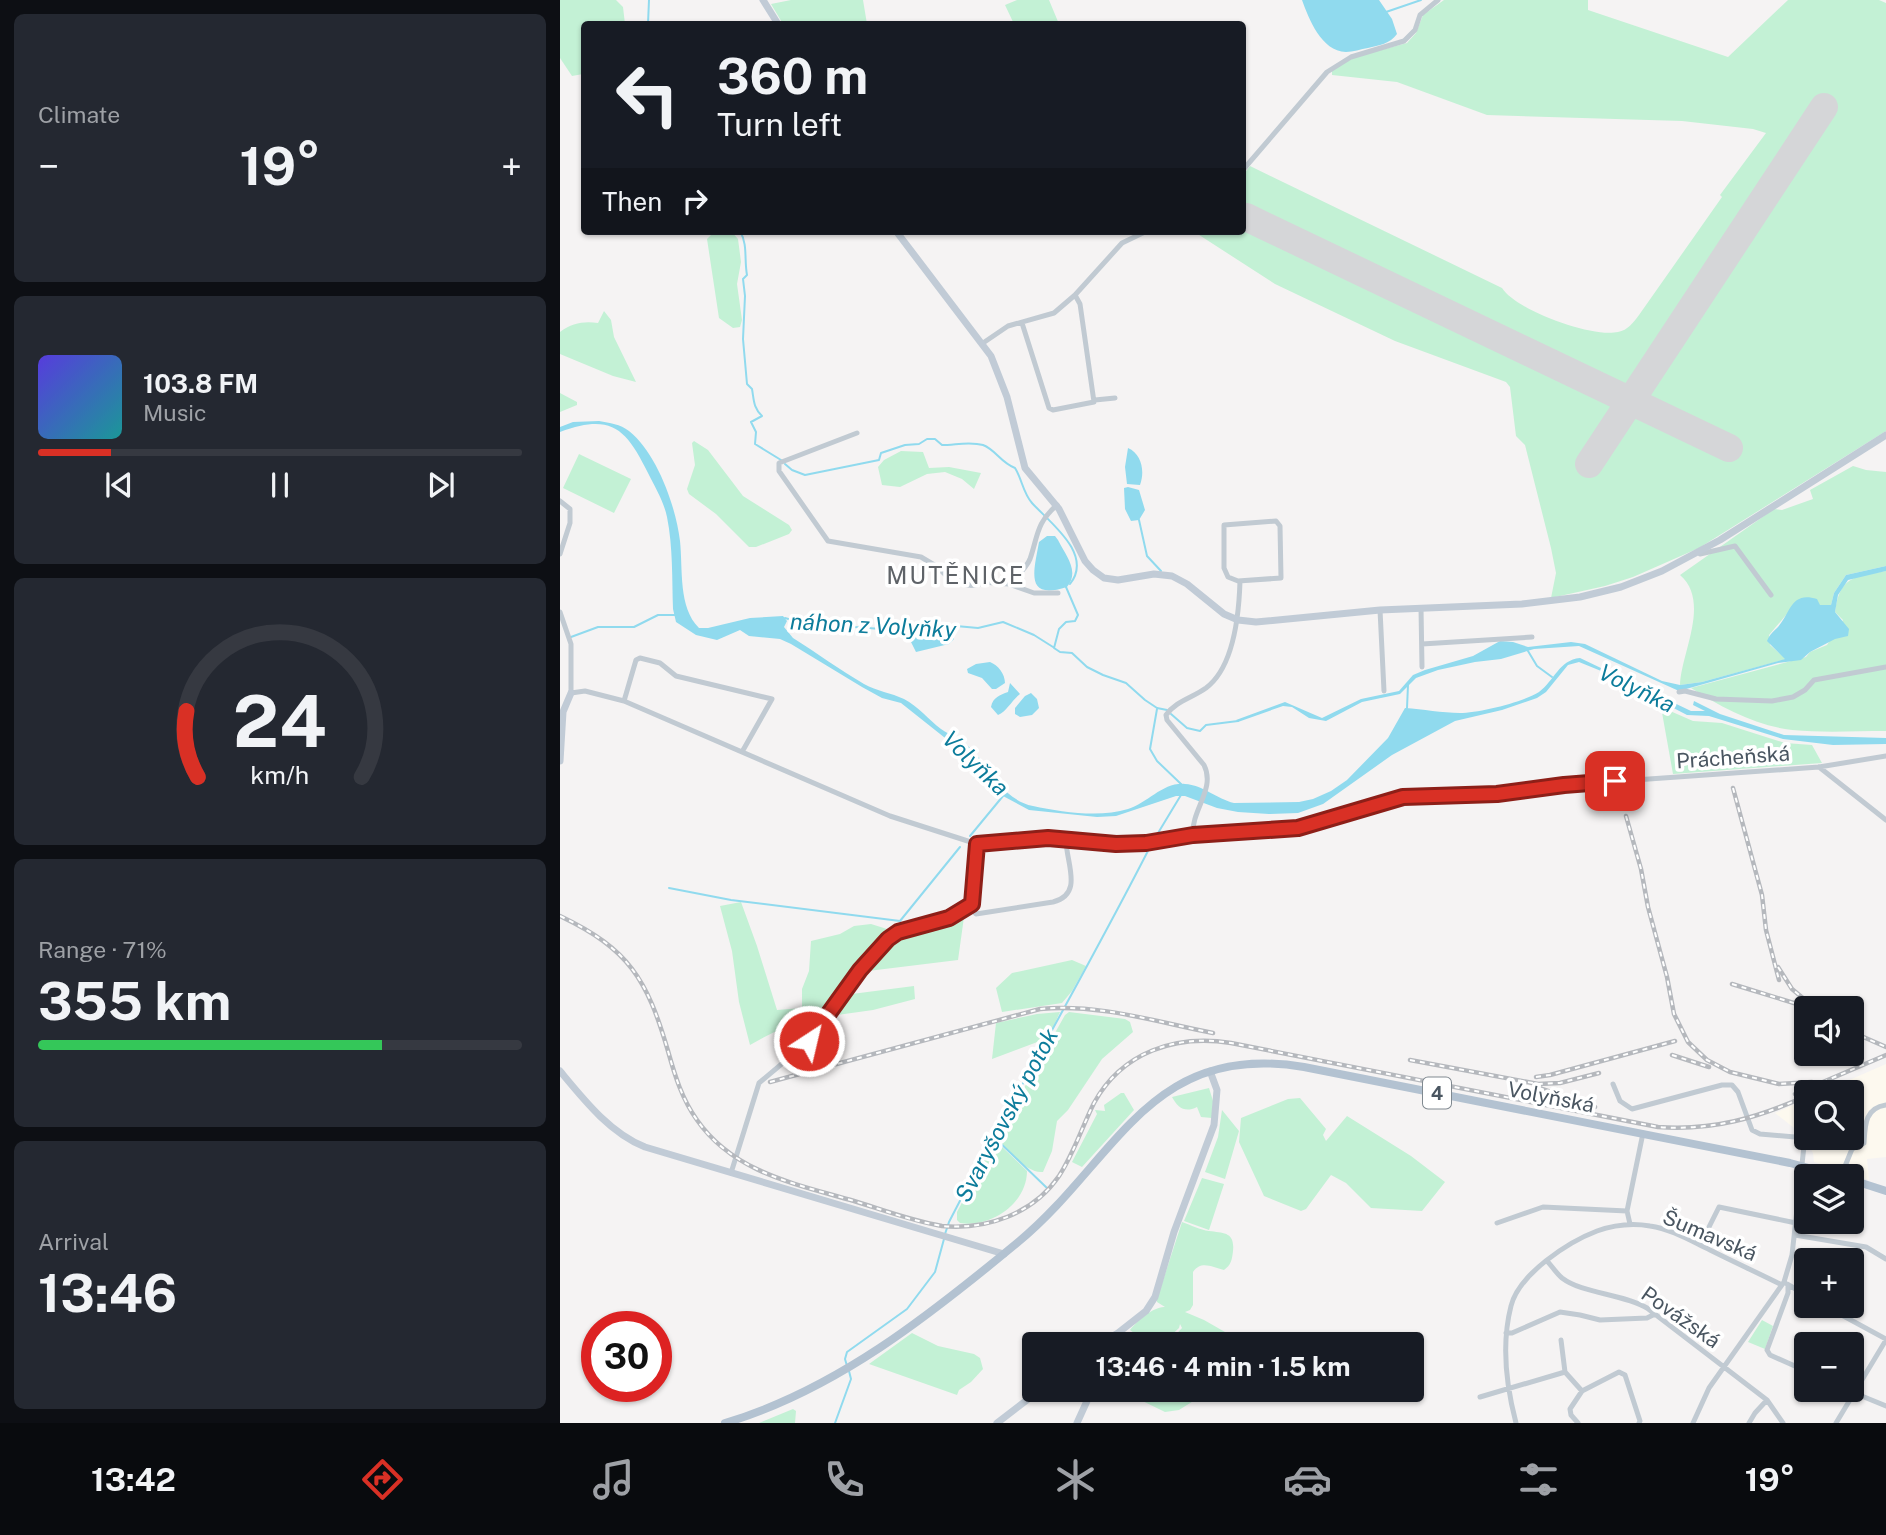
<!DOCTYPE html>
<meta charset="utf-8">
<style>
:root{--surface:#171b24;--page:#242831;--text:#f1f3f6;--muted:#9ea1a6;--line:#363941;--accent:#d93025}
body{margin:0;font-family:"Public Sans",sans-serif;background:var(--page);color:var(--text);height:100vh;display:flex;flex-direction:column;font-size:26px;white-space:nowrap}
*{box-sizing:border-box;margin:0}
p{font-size:23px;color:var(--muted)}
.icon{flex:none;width:38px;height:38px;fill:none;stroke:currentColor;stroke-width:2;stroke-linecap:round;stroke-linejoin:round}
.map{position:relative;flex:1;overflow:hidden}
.drawer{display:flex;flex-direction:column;gap:14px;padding:14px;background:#0d0f14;width:560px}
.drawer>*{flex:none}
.top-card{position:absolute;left:21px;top:21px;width:665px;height:214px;border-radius:7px;box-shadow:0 2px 5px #0004;background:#171b24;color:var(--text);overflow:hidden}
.fabs{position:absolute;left:1234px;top:996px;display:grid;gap:14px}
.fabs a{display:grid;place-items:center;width:70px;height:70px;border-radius:7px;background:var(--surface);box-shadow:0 2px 5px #0004;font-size:35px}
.speed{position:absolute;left:21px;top:1311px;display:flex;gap:14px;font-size:35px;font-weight:700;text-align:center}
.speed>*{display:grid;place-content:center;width:91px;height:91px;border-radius:50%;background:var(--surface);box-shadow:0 2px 5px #0004;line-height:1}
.speed .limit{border:10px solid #d22;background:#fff;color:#111}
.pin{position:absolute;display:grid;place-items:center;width:60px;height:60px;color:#fff;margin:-30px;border-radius:14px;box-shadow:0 4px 10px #0006}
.me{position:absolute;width:77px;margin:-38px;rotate:35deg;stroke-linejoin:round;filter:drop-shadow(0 0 5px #0008)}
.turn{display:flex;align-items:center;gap:24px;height:147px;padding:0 21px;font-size:32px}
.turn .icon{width:91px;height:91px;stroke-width:2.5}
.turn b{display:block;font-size:49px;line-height:60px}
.then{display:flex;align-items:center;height:66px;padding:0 21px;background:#0003;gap:14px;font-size:26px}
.big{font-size:52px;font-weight:700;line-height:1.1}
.drawer .tile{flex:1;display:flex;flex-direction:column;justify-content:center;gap:10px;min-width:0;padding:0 24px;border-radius:10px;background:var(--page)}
.drawer .dial{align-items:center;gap:0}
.dial svg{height:182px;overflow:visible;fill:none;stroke:var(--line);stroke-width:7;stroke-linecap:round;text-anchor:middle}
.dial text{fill:var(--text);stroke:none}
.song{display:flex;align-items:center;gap:21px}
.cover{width:84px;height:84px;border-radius:10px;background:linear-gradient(135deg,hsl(250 70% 55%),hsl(180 70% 35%))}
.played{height:7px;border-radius:4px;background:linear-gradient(90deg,var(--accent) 15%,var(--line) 15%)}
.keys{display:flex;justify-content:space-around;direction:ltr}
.heat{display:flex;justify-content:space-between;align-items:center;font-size:38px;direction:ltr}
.charge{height:10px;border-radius:5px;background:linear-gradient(90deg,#34c759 71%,var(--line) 0)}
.trip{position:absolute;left:462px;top:1332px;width:402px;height:70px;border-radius:7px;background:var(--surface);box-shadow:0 2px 5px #0004;font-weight:700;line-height:70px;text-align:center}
.tab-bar{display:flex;height:112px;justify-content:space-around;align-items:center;background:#090b0e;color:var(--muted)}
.tab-bar .icon{width:49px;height:49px}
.tab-bar .selected{color:var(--accent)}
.tab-bar b{font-size:32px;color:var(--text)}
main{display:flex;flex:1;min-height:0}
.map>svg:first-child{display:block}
</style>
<main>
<section class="drawer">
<div class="tile"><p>Climate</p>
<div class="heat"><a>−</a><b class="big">19°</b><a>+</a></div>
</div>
<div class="tile">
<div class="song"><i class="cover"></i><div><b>103.8 FM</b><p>Music</p></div></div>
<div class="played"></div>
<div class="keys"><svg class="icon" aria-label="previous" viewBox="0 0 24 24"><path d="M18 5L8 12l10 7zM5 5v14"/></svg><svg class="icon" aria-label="pause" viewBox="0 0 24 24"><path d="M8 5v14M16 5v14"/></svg><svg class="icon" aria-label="next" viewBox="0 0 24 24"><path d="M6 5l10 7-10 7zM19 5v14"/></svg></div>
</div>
<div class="tile dial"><svg viewBox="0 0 100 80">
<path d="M14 69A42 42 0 1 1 86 69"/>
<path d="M14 69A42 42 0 0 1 9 40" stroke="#d93025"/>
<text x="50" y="56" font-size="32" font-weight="700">24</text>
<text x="50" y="72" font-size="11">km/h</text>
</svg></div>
<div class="tile"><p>Range · 71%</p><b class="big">355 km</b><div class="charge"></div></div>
<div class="tile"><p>Arrival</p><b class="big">13:46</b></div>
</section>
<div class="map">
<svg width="1326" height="1423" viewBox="0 0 1326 1423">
<rect width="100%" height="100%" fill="#f5f3f3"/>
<path fill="#fdf9ef" d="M1326 1064V1157L1307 1159 1309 1180 1254 1162 1253 1153 1243 1135 1215 1113 1246 1099V1138H1292V1092H1262Z"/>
<path fill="#c3f1d5" d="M0 0H56L63 7 65 24H24L23 74 12 76 0 58Z
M231 0H303L307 24H223L211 4Z
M457 0H489L499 24H454L445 5Z
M884 0H1028V10L1168 57 1228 0H1319L1326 3V431L1139 548 1073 577 1045 586 991 598 996 573 991 548 965 445 956 436 950 387 946 382 835 341 715 284 633 231H682L683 175 690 166 942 288C956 310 1031 338 1058 332 1068 330 1073 323 1079 315L1162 197 1160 195 1206 133 1193 129 1122 121 927 115 837 82 772 75V70L795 57 847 43 856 33 863 15Z
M155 231H171L178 239 181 262 177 284 182 320 180 327 173 328 159 318 147 239Z
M44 311 51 320 54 337 76 382 53 376 0 354V332C12 323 24 321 38 323Z
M0 393 17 402V405L0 412Z
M134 441 148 450 183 496 229 525 232 530 229 534 196 547H189L156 514 129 494 127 489 135 465 132 443Z
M341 451 363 452 369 468 389 467 421 473 414 489 402 479 385 472 367 474 340 487 322 485 318 467 324 460Z
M19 454 71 479 54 513 3 488Z
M1293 466 1306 470 1326 472V566L1286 575 1274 593 1271 605H1260L1226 615 1209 635 1210 645 1226 659 1142 682 1120 685C1121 653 1151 602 1120 575L1214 509 1222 510 1253 499 1250 490Z
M1326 571V731C1295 731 1263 733 1232 730 1196 726 1161 707 1131 688L1246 657 1250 652 1267 645 1283 620 1275 612C1280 576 1294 577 1326 571Z
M1101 707 1133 721 1162 723 1225 743 1252 745 1262 763 1113 774Z
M181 902 197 946 217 1010 242 1008V989L249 971 251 941 280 934 294 926 311 924 327 929 332 935 308 960 260 1024C230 1022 215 1031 190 1045L179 1002 172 951 160 906Z
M404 917 398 960 300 972 316 953 354 920Z
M512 960 526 966 512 991 502 1003 442 1012 436 988 452 973Z
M354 986 355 999 313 1010 270 1016 284 995Z
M500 1012 491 1032 486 1034 488 1038 432 1059 436 1023 477 1014Z
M509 1012 565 1019 570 1022 573 1032 542 1059 508 1110 497 1121 492 1151 483 1172C466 1174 448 1149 436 1138L505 1015Z
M649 1088 653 1101 652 1118 641 1117 637 1107C625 1113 618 1108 612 1097Z
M561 1093H564L574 1110 522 1167 512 1162 537 1114 535 1110 545 1111 544 1105Z
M740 1098 766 1129 763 1135 766 1141 787 1116 851 1156 885 1182 862 1211 811 1208 786 1183 771 1175 746 1209 741 1211 704 1196 679 1142 681 1118 728 1099Z
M662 1110 679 1131 665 1179 645 1172 658 1137Z
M435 1140 467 1171C467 1203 432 1228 400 1223L397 1220V1212Z
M642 1178 664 1184 649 1230 624 1221Z
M622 1222C631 1225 640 1230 649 1231 664 1233 675 1232 673 1251 672 1260 671 1265 664 1270 652 1267 641 1260 633 1272V1305L630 1310 625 1312 644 1320 686 1344H607L622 1328 620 1324 619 1328 602 1344H589L570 1330C577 1321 594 1306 605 1307L597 1302V1299Z
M1202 1320 1213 1326 1205 1349 1188 1342Z
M352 1333 378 1346 414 1354 420 1358 423 1369 411 1382 399 1390 397 1395 309 1364Z
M560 1390H651L619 1410 605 1412Z
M233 1409 236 1411 235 1423H199Z"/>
<path fill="#90daee" d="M742 0H819L832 19 837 34C830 44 819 45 808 48 801 49 793 52 786 52 761 51 749 19 742 0Z
M39 421C50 423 60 424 69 431 97 453 116 507 120 541 123 569 118 607 139 628H148L190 618 223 616 227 621 224 627 233 638C257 653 280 670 304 684 317 691 331 693 344 699 358 706 369 720 381 729 390 735 400 739 408 746 431 766 440 799 473 806 501 812 540 818 568 809 588 803 603 782 625 784 643 785 657 799 674 803L739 802 753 799 771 791 787 780 828 738 845 708C863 709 882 713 900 713 919 713 963 702 979 692 994 681 999 660 1020 658L1131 711H1145L1133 705 1134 701 1160 714 1224 735 1326 738V744L1273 745 1223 739 1149 716 1127 715 1046 673 1019 662 1008 665 986 692 977 698 942 710 895 721 832 755 763 804 738 813 709 814 678 812 657 808 625 796H616L556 816 537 817 469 810 443 796 404 753 341 703 322 698 302 687 231 644 220 639 189 636 180 630 157 640 136 635 116 622 113 609C112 579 113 547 107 517 104 502 95 487 88 473 66 429 52 413 0 432V427L13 422Z
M568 448C582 454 585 472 580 485L567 484 565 467Z
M568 487 579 490 585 510 579 520 571 521 565 509 564 488Z
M487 536H495L498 540C506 556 520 571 507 587 464 601 474 571 479 542Z
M1326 566V571L1288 580 1278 595 1275 612 1289 629 1288 636 1275 639 1250 652 1241 660 1218 663 1119 691 1019 646 974 649 941 659 915 662 878 670 856 678 840 694 802 702 766 721 749 718 732 707 723 706 678 722 676 720 725 702 762 718 801 699 839 691 853 675 865 670 913 656 940 641 953 642 968 647 1011 642 1025 644 1102 681 1120 685 1142 682 1225 659 1207 641C1210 634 1213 632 1218 627 1231 612 1231 591 1257 599L1260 605H1271L1274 593 1286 575Z
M392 633 394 639 389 644 356 652 351 642 353 636Z
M430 662C438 665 445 674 445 683L436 689H432L422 678 408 673 407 669 416 664Z
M450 683 460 694C452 700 447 711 438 715L431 707C433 697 440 695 448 692Z
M471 693 477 699 479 708 472 715 460 717 455 714V708L465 696Z"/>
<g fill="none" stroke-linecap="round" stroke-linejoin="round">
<path stroke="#90daee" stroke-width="2" d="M826 12 861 0
M88 24 89 0
M180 231C188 245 184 259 187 275L183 279 185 296 183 339 187 384 192 389C194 400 193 407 202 416L191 422 196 432 195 444 221 460
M225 464 232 470 245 475 319 460 321 453 345 445 359 444 367 439H375L382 445C395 445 410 441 423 445 436 450 440 462 455 468 462 479 463 493 472 503 489 522 534 554 510 584
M579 520 587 556 601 571
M506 587 518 615 515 621 506 622 499 629 494 648 500 652 512 653 527 667 543 675 566 683 585 700 597 708 607 710
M225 618 252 626H281L348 631 396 626 418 628 443 622 474 635 493 647
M11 637 38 627H74L98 615H116
M968 651 977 666 992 677
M847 708 848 685
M597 709 590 749 597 761 621 784
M611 714 627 728 640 731 646 725 678 721
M410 836 443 796
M595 838 621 795
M109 888 171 900 340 921 400 847
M434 1137 488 1189
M385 1234 389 1222C454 1095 527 971 592 843
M287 1366 285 1359 287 1352 347 1309 375 1272 384 1239
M275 1423 291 1379 289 1371"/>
<path stroke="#d5d6d8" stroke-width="28" d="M686 217 1169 448
M1029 464 1264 107"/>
<path stroke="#c1cad2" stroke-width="5" d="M682 171 767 72 791 57 844 41 855 30 860 15 878 0
M462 323 489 408 493 410 534 402 520 304 515 295
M423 343 448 326 494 313 515 295 562 243 587 231
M535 400 555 398
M297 433 219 463V471L268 541 361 557 376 566 392 581C412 580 429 583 449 584 457 576 466 569 470 559 478 536 476 523 497 505
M0 501 10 509V523L0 554
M716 521 720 526 721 578 678 581 668 577 664 568V525Z
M1139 551 1140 554 1175 546 1211 595
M395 582C406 586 414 587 425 582
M449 584 474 593H498
M861 608 862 667
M820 610 824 691
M0 612 11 644V693L25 691 64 701 330 816 417 844 488 837 556 844 586 843 633 835 747 826 809 805 843 797 937 794 1004 785 1259 767 1326 756
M862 644 972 637
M1119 692 1125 691 1156 699 1212 701 1233 697 1245 690 1254 680 1326 667
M64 701 76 660 80 658 100 663 116 676 212 699 182 752
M1259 767 1326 820
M633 835C631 810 656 789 644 765L607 720 606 715C616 701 632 698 646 688 674 667 679 614 680 581
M417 844 412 904V910L416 914 493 902C525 894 505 861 506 838
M1053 1084 1060 1101 1072 1109 1162 1085H1172L1178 1092 1192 1130 1200 1134 1235 1137 1244 1146 1232 1255 1224 1282 1149 1388 1133 1423
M171 1173 199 1083 249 1041 300 970 328 938 338 932 389 918 412 904
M1281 1176 1292 1149 1304 1143C1305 1125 1305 1108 1326 1105
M937 1223 983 1207 1067 1211
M1070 1224 1067 1211 1083 1133
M1235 1235 1306 1247 1326 1259
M1140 1245 1159 1207 1236 1223
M987 1261C992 1266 996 1273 1002 1278 1023 1294 1061 1293 1087 1308L1207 1400 1223 1423
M1227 1284 1246 1295
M1228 1285V1293L1207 1350 1210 1355 1246 1371
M1265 1306 1326 1339
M946 1333H952L1000 1312 1020 1315 1040 1320 1087 1318 1095 1314
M1001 1340 1005 1372 1022 1391
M1287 1390 1326 1406
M920 1397 1005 1372
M956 1423C946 1385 941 1345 951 1306 959 1274 1008 1242 1037 1231 1054 1225 1073 1223 1090 1226 1111 1229 1131 1241 1150 1250 1174 1262 1198 1273 1222 1285
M1018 1423 1011 1415 1010 1409 1022 1391 1059 1372 1065 1375 1080 1421 1079 1423
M1189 1423 1195 1413 1207 1400
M1276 1423 1326 1340"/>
<path stroke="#c1cbd6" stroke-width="7" d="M203 0 218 24
M336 231 431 356 447 397 465 468 499 509 525 561 533 570 544 578 558 580 594 574 612 576 627 584 664 614 678 620 696 622 820 610 962 604 1020 597 1061 587 1102 571 1160 540 1326 435
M0 761 3 712 11 693
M0 1071C24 1100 50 1133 85 1147L444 1254
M539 1344 558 1333 586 1311 595 1297 614 1232 654 1125 657 1090 650 1071
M437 1423 480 1390
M517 1423 532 1390"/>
<path stroke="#b3c2d1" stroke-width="8" d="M1292 1180 1326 1191
M165 1423C276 1390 370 1315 457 1243 556 1162 588 1041 744 1067L1230 1163 1279 1176"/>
<defs>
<path id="rail" d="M1173 788 1202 895 1206 930 1219 980
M1066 816 1081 869 1088 907 1107 977 1114 1014 1128 1042 1147 1060 1170 1072 1219 1084 1252 1082
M0 916C69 949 87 979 108 1051 115 1076 122 1099 137 1120 174 1173 236 1184 294 1201 323 1210 352 1221 382 1226 427 1230 473 1214 499 1176 514 1153 522 1127 534 1103 562 1052 616 1034 671 1043L1098 1127C1152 1131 1198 1118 1246 1096
M1218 967 1232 989 1250 1004
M1172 984 1250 1008
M1292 1032 1326 1047
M1112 1055 1149 1067
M850 1060 978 1084 1000 1083 1039 1073
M976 1077 990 1075 1115 1041
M210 1082 480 1009C537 1003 597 1022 653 1033
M979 1088 1035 1107
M1235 1094 1326 1055"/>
</defs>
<use href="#rail" stroke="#b5b8bd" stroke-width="4.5"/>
<use href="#rail" stroke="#fff" stroke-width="2" stroke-dasharray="5" stroke-linecap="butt"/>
</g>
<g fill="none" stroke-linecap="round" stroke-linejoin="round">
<defs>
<path id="route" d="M249 1041 300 970 328 939 338 932 389 918 412 904 417 844 488 838 556 844 586 843 633 835 738 828 843 797 937 794 1004 785 1055 781"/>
</defs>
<use href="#route" stroke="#8d1f18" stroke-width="18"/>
<use href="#route" stroke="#d93025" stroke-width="12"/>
</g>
<g text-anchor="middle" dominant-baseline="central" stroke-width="7" stroke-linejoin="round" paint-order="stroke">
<rect fill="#fff" stroke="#808990" stroke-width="2" x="863" y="1077.5" width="28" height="31" rx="5"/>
<g font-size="19" font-weight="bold" fill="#4a5661">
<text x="877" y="1093">4</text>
</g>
<g font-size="21" fill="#4a5661" stroke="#fff">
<text transform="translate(1173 757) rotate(-4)">Prácheňská</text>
<text transform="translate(991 1097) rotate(11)">Volyňská</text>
<text transform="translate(1150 1235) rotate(23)">Šumavská</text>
<text transform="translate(1121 1317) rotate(35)">Povážská</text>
</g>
<g font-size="23" font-style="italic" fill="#0c7c9b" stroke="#fff">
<text transform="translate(313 625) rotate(3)">náhon z Volyňky</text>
<text transform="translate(1077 688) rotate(26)">Volyňka</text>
<text transform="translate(416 763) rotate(44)">Volyňka</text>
<text transform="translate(446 1115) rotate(-62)">Svaryšovský potok</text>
</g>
<g font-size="24" letter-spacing="2" fill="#5f6368" stroke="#fff">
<text x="396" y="575">MUTĚNICE</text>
</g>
</g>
</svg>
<div class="fabs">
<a><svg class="icon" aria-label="sound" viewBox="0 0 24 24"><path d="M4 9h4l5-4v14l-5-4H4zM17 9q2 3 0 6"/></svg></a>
<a><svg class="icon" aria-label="search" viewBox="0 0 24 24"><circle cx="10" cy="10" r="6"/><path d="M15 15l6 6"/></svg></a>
<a><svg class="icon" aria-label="layers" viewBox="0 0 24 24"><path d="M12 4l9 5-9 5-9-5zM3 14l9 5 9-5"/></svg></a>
<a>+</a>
<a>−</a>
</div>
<div class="speed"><div class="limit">30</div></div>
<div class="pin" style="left:1055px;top:781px;background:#d93025"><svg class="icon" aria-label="arrive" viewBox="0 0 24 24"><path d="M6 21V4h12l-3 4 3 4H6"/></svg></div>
<svg class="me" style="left:249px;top:1041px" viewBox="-20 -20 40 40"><circle r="17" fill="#d93025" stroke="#fff" stroke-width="3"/><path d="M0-11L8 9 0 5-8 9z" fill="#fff"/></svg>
<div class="trip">13:46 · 4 min · 1.5 km</div>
<div class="top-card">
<div class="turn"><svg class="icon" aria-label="left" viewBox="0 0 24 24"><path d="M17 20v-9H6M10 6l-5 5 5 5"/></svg><div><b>360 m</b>Turn left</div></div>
<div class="then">Then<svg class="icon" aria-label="right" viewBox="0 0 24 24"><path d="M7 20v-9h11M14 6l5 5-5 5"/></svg></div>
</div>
</div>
</main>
<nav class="tab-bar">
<b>13:42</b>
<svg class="icon selected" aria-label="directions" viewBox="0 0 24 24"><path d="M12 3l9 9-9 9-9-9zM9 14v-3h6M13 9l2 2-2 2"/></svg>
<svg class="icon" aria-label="music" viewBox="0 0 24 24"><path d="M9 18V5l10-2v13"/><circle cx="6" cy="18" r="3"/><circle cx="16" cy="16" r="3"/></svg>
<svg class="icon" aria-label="phone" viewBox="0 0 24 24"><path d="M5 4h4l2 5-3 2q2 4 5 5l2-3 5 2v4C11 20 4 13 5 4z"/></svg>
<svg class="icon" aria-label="climate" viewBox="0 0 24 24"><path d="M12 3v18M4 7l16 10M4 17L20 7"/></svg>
<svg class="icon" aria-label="car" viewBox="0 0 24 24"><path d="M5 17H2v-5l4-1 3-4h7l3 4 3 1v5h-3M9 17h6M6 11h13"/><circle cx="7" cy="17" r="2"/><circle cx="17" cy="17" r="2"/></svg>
<svg class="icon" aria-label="filters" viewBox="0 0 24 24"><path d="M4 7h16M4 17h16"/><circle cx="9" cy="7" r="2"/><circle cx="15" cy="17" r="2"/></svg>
<b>19°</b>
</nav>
